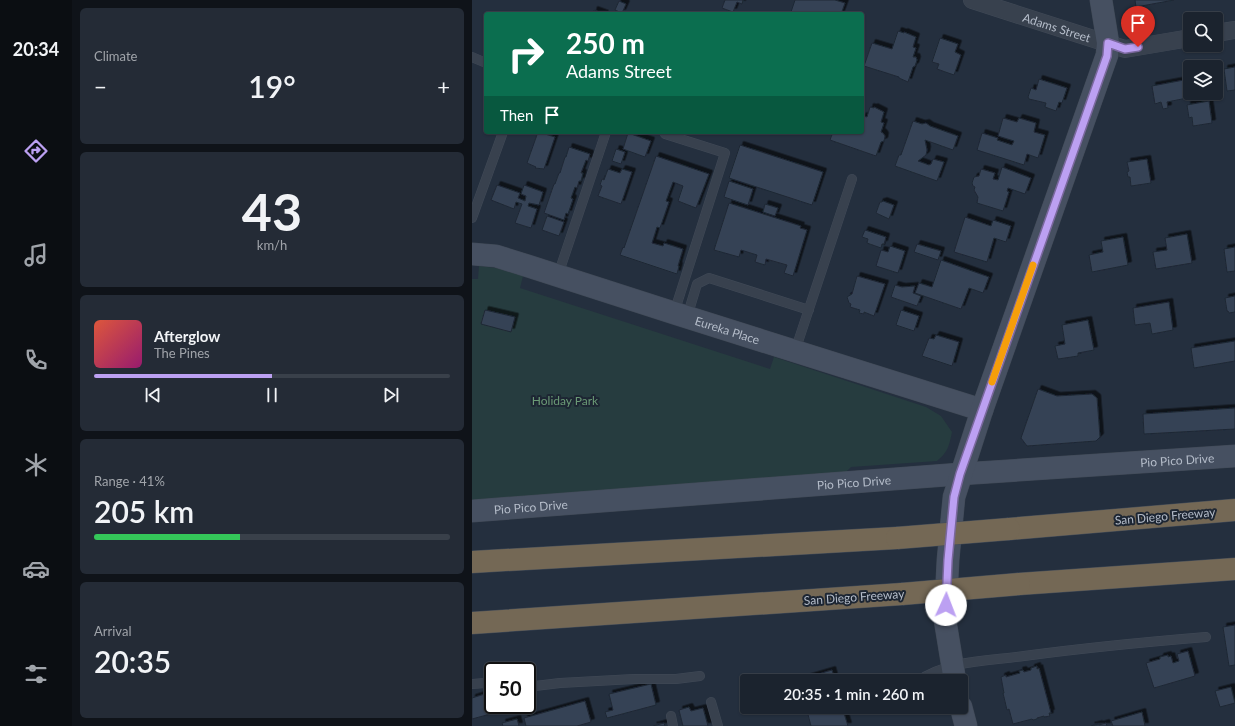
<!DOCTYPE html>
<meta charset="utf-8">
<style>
:root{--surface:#1b232e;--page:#242b36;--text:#f1f3f6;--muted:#a0a4aa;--line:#39404a;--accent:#bca0f2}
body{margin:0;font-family:Lato,sans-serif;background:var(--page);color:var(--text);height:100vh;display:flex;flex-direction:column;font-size:15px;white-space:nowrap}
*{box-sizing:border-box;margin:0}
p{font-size:13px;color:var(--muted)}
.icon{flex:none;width:22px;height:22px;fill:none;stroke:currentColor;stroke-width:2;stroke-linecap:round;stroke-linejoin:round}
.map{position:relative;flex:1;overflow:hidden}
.sheet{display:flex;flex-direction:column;gap:8px;padding:8px;background:#0f1319;width:400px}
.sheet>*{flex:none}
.banner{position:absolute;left:12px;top:12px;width:380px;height:122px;border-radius:4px;box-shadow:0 1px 3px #0004,0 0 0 1px var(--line);background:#0b6e4f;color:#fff;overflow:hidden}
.fabs{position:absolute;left:711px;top:12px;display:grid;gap:8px}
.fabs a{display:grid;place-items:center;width:40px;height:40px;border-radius:4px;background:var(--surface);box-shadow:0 1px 3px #0004,0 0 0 1px var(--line);font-size:20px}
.speed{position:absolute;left:12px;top:662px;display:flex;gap:8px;font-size:20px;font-weight:700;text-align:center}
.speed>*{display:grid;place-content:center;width:52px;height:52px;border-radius:50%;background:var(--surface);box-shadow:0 1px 3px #0004,0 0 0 1px var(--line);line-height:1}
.speed .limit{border:2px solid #111;border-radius:6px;background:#fff;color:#111}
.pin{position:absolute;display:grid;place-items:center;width:34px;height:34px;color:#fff;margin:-41px -17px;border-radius:50% 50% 50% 0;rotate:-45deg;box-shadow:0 0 4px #0007}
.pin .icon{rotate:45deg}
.me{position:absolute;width:44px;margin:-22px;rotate:2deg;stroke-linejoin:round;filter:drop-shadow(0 0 3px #0008)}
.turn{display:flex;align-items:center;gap:14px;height:84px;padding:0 16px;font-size:18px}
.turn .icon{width:52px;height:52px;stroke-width:2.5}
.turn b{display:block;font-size:28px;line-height:34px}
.then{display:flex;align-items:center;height:38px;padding:0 16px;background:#0003;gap:8px;font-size:15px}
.big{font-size:30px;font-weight:600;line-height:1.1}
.sheet .card{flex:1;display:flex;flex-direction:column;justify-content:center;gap:6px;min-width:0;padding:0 14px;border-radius:6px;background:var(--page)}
.sheet .dial{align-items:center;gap:0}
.dial b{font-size:52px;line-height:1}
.song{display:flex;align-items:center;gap:12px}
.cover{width:48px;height:48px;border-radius:6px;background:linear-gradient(135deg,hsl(10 70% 55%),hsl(320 70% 35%))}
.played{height:4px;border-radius:2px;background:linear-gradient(90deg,var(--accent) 50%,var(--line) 50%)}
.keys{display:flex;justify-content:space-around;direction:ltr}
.heat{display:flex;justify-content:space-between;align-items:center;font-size:22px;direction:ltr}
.charge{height:6px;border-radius:3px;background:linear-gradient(90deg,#34c759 41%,var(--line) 0)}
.trip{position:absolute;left:268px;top:674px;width:228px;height:40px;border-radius:4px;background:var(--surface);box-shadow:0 1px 3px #0004,0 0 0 1px var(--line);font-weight:600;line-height:40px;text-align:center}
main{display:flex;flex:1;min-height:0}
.tabs{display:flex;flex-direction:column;width:72px;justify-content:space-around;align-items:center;background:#0b0e12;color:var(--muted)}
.tabs .icon{width:28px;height:28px}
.tabs .current{color:var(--accent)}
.tabs b{font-size:18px;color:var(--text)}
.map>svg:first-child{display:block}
</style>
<main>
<nav class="tabs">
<b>20:34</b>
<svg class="icon current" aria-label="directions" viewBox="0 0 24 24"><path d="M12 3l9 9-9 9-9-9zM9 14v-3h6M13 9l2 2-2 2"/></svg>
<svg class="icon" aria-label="music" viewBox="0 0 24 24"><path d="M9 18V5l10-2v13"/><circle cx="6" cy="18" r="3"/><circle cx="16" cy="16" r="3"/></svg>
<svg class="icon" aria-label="phone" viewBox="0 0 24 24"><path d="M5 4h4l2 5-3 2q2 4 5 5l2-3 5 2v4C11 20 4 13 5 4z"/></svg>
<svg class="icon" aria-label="climate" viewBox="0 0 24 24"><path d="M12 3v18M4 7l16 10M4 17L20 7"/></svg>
<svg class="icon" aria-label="car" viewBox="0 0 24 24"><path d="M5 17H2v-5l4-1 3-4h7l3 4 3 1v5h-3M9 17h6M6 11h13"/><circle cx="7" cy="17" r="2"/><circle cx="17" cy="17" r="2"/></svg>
<svg class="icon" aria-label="filters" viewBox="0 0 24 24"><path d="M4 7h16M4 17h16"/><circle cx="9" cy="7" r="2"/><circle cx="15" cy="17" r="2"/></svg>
</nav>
<section class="sheet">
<div class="card"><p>Climate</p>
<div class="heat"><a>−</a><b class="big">19°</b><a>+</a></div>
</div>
<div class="card dial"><b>43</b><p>km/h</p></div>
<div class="card">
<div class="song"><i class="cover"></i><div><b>Afterglow</b><p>The Pines</p></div></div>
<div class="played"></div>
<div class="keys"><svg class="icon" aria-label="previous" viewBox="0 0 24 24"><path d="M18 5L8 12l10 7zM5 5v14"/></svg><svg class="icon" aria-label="pause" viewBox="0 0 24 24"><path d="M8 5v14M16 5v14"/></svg><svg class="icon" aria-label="next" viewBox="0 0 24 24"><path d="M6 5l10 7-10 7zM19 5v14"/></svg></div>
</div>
<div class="card"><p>Range · 41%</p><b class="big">205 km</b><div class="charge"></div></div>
<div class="card"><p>Arrival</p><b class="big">20:35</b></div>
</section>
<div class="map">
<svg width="763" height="726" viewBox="0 0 763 726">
<defs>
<filter id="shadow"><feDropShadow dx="3.5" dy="-3.5" stdDeviation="0" flood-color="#0009"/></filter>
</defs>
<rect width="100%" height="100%" fill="#242f3e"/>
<path fill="#263c3f" d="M7 266 24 268 51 276 48 288 298 369 302 357 454 407 469 416 480 432C477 446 476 452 465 461L379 467 372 474 0 500V279H6Z"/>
<path fill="#364354" stroke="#1f2835" filter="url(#shadow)" d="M253 0H271L270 4 265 2 261 12 250 8Z
M323 0H363L373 3 369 14H322L319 12Z
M663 0H702L664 7Z
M147 1 154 4 150 13 143 10Z
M122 10 133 14H121Z
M426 31 432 33V32L444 37 441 47 444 48 441 57H444L445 60 443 66 441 67 436 82 427 78V77L392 66 400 43 420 49Z
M468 38 486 44 483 52 489 55 482 75 465 69 467 64 460 62Z
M763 67V90L755 91 752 69Z
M567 79 595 88 590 103 587 102 584 111 573 107 574 103 557 99 556 97 559 88 564 90Z
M712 80 713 84H717L719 96 715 97V98L695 102 696 108 691 109 689 102 683 104 680 86Z
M737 101 740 123 721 126 720 117 717 118 715 105Z
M398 107 402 108V107L412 112 409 122 412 123 409 132 411 133 413 136 412 141 409 142 404 156 358 140 361 132H390V118L391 116 395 117Z
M531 118 545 122 547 118 564 123 562 132 573 135 566 158 555 154 552 165 505 150 510 133 526 138 525 140 540 145 542 141 526 136Z
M441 121 450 124 454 123 458 126 486 136 481 150 453 140 455 150 454 155 446 161 457 165 459 164 461 159 472 162 465 181 423 166 427 155H429Z
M66 132 83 137 72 169 63 168 64 167 55 163Z
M156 133 179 141 173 157 151 149Z
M268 145 351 172 340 205 257 178Z
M97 147 118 154 116 161 114 160 109 173H111L109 181H107L105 188 103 187 99 198 101 199 96 214 94 213 92 220 72 213 82 184H83L87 173H88L93 157H94Z
M144 149 153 152 149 164 140 161Z
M184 156 237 174 224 208 206 201 211 186 201 182 194 201 197 202 188 228 185 227 180 243 191 246 192 243 211 249 206 266H207L205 274 148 255 151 247 152 248Z
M675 159 679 183 659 186 658 177H656L655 172 657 171 655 162Z
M530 167 559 178 553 194 536 188 535 191 537 192 531 211 505 203 506 197 502 190 503 187 501 186 500 183 502 177 507 176 509 169 523 173 521 179 526 180Z
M136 169 148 173 150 169 160 172 149 204 126 196 130 186 128 185 130 179 132 180Z
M257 181 281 189 276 205 252 197Z
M25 185 48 193 46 198 53 201 54 196 49 194 52 185 71 192 67 205 57 203 56 206 65 209 59 228 43 223 50 204 44 202 42 209 19 200Z
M411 201 422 205 417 219 404 213 408 202H410Z
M257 203 329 226 328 228 335 230 321 276 312 273 315 265 294 259 293 265 283 262 285 255 269 250 267 257 242 250Z
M293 204 306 208 303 216 291 212Z
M75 216 92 222 87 236 70 230Z
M493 217 519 226 521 220 539 226 534 242 522 238 515 262 482 252Z
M393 230 414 237 412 244H410L409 248 395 243 396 239 390 237Z
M715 234 720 263 684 269 681 252 695 250 693 238Z
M651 237 656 265 620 272 617 255 631 252 629 241Z
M445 244 469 251 466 260 442 252Z
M418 246 433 251 426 273 404 266 409 250 416 252Z
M763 247V271L755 272 752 249Z
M469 260 517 277 511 293 497 288 489 309 443 293 447 283 460 287Z
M385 276 413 284 402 316 392 312V314L387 313 388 310 378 307 379 304 377 303 375 297 380 294Z
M423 285 430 287 443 286 441 293 449 296 445 306 419 297Z
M763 296V312L757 313 756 311H755L753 298Z
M697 302 701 330 680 334 678 323 663 325 661 308Z
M13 310 43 317 39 332 9 324Z
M429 310 447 316 442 331 424 325Z
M616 320 622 350 606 353V356L586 359 583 346 593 344 590 325Z
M464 335 487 342 480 366 450 356 457 338 462 339Z
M763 341V361L722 368 719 348Z
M566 389 585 396 620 394 625 398 628 437 624 441 555 446 549 438Z
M763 408V429L672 434 671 414Z
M763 625V665L757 666 751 627Z
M716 651 723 676 682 688 674 663 688 659V657L696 655V657L699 656 701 663 707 661 705 654Z
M565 666V669L567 668 579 713H577L578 716 572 717V716L565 718V719L561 720 560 719 541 724 537 709 535 710 531 693H532L529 677 534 675V677L548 673 547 671 551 670 552 672 559 670V668Z
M360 670 363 681H326V680Z
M179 684 184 705 135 718 133 712 141 710 137 694Z
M759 687 763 703 748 707 743 691Z
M16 693 22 713 0 719V698Z
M113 701 119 722 105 726H54L52 718Z
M217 707 219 711 231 708 236 726H211L207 710Z
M334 707H370L376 726H339Z
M670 712 673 726H641L639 721Z
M45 719 47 726H31L30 723Z
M192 723 193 726H181Z
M634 723 635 726H619L627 724V725Z"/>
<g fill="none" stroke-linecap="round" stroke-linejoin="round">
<defs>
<path id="lane" d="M0 57 14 63
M193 134 253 153 202 313
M0 218 31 132
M86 275 134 132
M215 317 225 284 237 278 337 310
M323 351 380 179
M446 681C476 660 517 661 552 656 612 648 673 642 734 637
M0 684 13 683 21 684
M55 687 88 683 162 679H204L228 676
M239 702 246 726
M199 716 201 726"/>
<g id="street">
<path id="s1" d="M500 0 653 49 718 38"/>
<path d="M744 33 763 30"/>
</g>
<g id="secondary">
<path id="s2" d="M0 254 24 256 56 266 202 313 510 410"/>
<path id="s3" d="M0 511 488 474 763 456"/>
<path d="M483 681 473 620 476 560 482 497 510 410 635 55 636 43 629 0"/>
<path d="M489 707 494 726"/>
</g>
<path id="highway" d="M537 529 763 510
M0 562 425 538
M547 584 763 569
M0 623 430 594"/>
</defs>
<use href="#lane" stroke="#414a57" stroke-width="10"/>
<use href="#street" stroke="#414a57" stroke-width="18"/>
<use href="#secondary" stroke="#414a57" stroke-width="23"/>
<use href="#highway" stroke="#434c59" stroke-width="23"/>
<use href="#lane" stroke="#38414e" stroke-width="9"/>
<use href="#street" stroke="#38414e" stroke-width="17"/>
<use href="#secondary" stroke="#465061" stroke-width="22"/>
<use href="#highway" stroke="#746855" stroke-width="22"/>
<defs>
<path id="highway-bridge" d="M425 538 537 529
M430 594 547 584"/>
</defs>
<use href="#highway-bridge" stroke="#434c59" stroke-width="23" stroke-linecap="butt"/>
<use href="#highway-bridge" stroke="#746855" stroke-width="22"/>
</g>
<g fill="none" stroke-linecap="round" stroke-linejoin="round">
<defs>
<path id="route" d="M474 605 476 560 482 497 488 474 635 56 636 43 653 49 666 47"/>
</defs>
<use href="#route" stroke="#7a689d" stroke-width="10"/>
<use href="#route" stroke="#bca0f2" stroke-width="7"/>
<path stroke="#f59e0b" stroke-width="7" d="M520 382 561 265"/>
</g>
<g text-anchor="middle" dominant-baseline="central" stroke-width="4" stroke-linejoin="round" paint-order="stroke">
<g font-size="12" fill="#b4bcc9" stroke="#1d2633">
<text stroke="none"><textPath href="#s1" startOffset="89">Adams Street</textPath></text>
<text stroke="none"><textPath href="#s2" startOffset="267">Eureka Place</textPath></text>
<text stroke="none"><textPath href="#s3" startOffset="707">Pio Pico Drive</textPath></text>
<text stroke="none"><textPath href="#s3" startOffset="383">Pio Pico Drive</textPath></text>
<text stroke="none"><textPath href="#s3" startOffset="59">Pio Pico Drive</textPath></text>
<text transform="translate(693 516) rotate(-5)">San Diego Freeway</text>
<text transform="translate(382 597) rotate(-4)">San Diego Freeway</text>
</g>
<g font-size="12" fill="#6b9a76" stroke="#1d2633">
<text x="93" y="400">Holiday Park</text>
</g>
</g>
</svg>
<div class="fabs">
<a><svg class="icon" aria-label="search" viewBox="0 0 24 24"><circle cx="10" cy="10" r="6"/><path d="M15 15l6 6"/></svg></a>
<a><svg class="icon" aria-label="layers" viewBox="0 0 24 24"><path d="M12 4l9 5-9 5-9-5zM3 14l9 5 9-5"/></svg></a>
</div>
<div class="speed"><div class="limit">50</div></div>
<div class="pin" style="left:666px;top:47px;background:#d93025"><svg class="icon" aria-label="arrive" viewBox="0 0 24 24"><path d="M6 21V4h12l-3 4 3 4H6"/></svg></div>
<svg class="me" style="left:474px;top:605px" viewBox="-20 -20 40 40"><circle r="19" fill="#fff"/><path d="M0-13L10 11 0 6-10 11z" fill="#bca0f2"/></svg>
<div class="trip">20:35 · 1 min · 260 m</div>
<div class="banner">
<div class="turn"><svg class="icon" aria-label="right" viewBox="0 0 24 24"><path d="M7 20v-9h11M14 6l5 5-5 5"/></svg><div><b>250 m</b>Adams Street</div></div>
<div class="then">Then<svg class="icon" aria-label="arrive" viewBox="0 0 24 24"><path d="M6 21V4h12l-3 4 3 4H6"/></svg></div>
</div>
</div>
</main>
